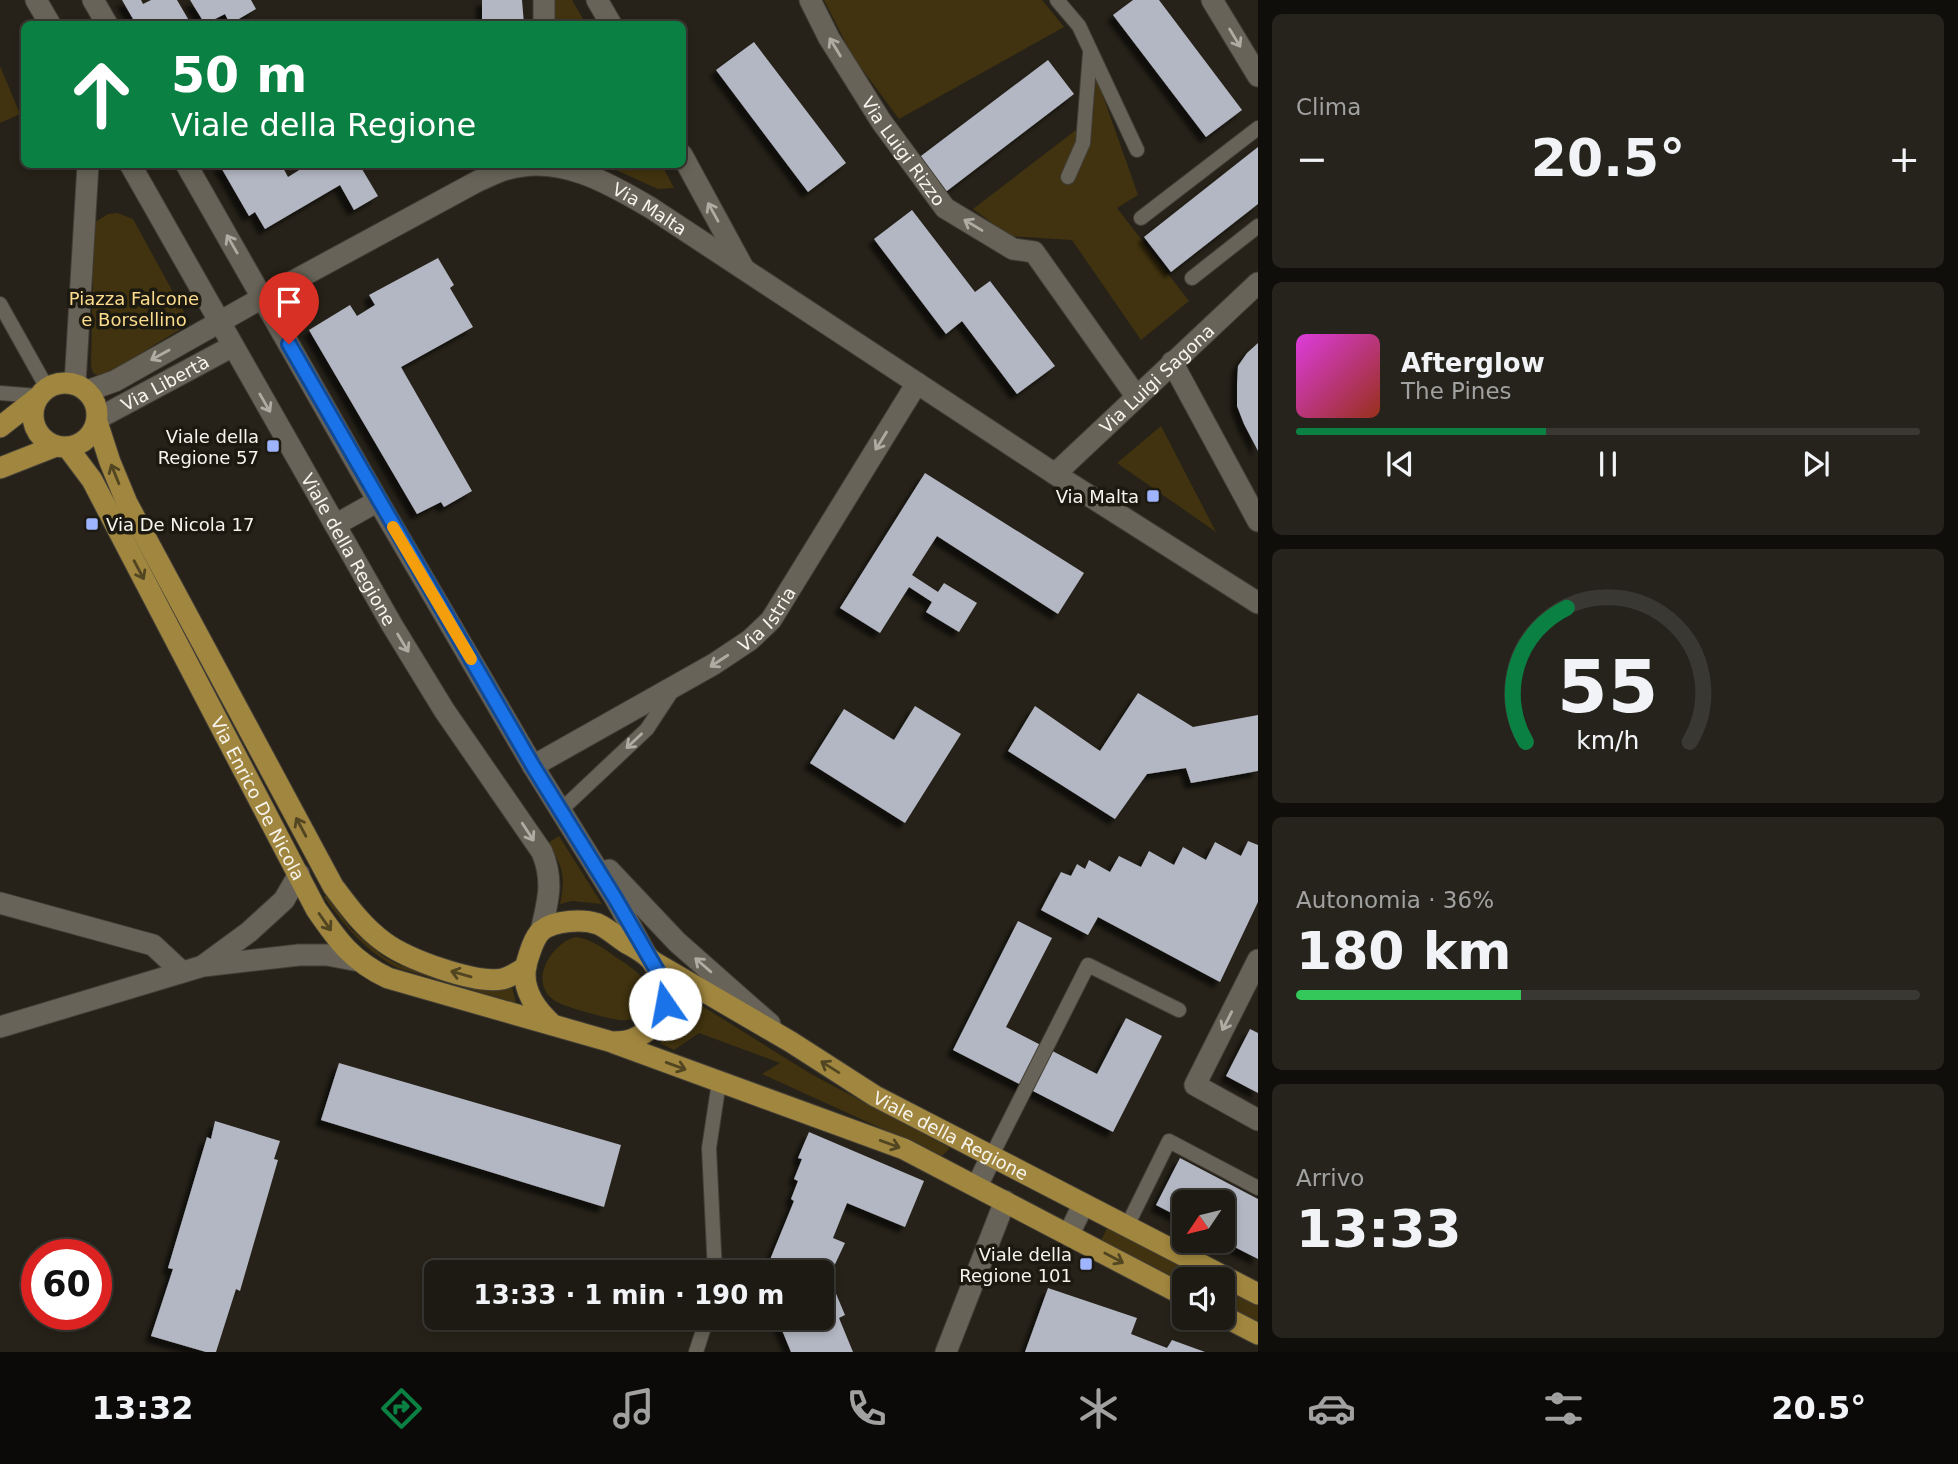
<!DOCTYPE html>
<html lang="it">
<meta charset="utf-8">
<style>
:root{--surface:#1c1a13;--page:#25231c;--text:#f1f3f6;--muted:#a0a1a0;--line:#3a3833;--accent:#0b8043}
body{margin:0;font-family:"DejaVu Sans",sans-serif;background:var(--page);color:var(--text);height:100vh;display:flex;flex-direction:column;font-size:26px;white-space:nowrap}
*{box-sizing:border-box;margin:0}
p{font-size:23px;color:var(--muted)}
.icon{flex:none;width:38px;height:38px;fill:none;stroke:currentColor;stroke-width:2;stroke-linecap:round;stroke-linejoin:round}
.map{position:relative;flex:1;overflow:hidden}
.sheet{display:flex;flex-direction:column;gap:14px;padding:14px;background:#0f0e0a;width:700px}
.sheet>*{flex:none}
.top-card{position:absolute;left:21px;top:21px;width:665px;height:147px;border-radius:10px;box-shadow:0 4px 10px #0003,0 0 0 2px var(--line);background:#0b8043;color:#fff;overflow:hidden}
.needle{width:46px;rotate:235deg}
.buttons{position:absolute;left:1172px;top:1190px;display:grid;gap:14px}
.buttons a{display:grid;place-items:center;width:63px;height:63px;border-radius:10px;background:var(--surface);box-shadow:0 4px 10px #0003,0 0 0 2px var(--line);font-size:35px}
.speed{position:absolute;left:21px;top:1239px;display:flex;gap:14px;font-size:35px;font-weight:700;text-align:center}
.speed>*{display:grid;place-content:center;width:91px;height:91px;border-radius:50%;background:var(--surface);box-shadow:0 4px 10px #0003,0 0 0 2px var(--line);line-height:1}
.speed .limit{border:10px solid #d22;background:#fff;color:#111}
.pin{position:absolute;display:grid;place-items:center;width:60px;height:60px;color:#fff;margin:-72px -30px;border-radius:50% 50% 50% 0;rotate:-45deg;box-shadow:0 0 7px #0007}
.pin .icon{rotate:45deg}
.me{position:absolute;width:77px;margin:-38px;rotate:348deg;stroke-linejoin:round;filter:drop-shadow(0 0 5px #0008)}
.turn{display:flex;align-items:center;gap:24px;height:147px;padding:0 35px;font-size:32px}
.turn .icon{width:91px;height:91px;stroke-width:2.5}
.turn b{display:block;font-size:49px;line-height:60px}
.big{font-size:52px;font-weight:700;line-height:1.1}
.sheet .widget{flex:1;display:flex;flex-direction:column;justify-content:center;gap:10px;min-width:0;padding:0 24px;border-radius:10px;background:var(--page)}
.sheet .dial{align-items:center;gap:0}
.dial svg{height:182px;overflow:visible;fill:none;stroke:var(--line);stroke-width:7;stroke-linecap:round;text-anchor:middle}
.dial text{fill:var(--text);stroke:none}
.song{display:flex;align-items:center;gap:21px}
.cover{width:84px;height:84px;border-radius:10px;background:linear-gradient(135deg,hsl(300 70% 55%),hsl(10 70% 35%))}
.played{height:7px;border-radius:4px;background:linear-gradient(90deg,var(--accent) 40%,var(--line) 40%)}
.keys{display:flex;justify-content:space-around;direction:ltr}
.heat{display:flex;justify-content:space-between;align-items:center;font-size:38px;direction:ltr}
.charge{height:10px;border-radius:5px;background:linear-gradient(90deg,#34c759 36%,var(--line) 0)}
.trip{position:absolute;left:424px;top:1260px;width:410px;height:70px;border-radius:10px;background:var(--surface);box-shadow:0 4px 10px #0003,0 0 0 2px var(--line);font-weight:700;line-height:70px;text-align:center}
.dock{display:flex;height:112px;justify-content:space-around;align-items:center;background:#0b0a08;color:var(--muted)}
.dock .icon{width:49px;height:49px}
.dock .selected{color:var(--accent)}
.dock b{font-size:32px;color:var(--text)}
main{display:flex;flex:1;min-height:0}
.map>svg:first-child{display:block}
</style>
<main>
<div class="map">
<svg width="1258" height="1352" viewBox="0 0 1258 1352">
<defs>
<filter id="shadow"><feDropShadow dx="-6" dy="6" stdDeviation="2" flood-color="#0009"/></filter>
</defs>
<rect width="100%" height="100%" fill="#262219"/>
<path fill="#41330f" d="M555 0H572L586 24H555Z
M824 0H1042L1064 27 899 119 853 57Z
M0 66 20 114 0 123Z
M1096 76 1138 195 1117 208 1189 301 1141 340 1072 240 1010 236 973 209 1093 117Z
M605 165H662L674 188 658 189Z
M117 213 133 219 184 312C186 320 185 324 179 330L105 375 98 376 93 373 91 366 94 230 95 222 108 214Z
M1161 426 1216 532 1117 463Z
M559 836 602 904 572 901 560 904C566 876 563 867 548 843Z
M326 895 351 929 384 957 399 965 488 991 512 987 516 1003 398 968C365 951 345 926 324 897Z
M575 937C592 939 603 948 617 958 636 970 662 987 642 1011 635 1019 629 1021 619 1020 606 1018 568 1008 557 1002 527 985 549 945 575 937Z
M684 997 691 999 811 1074 950 1148 942 1156 762 1074 780 1063 699 1033 674 1050 660 1043C674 1030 678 1015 684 997Z
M1111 1220 1258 1294V1334L1223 1316V1279H1185V1296L1097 1249Z"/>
<path fill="#b3b7c3" filter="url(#shadow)" d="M122 0H141L143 4 151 0H177L191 24H136Z
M190 0H251L256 9 230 24 225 14 205 24Z
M482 0H522L524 24H482Z
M1133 0H1159L1242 110 1206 137 1113 15Z
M754 42 846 163 808 192 716 70Z
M1048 60 1074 94 943 194 917 159Z
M1258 147V204L1171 272 1144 237Z
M219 164H281L288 177 309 164H359L378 196 354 210 340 185 265 229 255 212 249 216Z
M912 210 975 292 990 281 1055 366 1017 394 962 321 946 334 874 239Z
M438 258 454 285 450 288 473 327 401 367 472 491 444 507 441 502 417 514 309 330 350 305 357 316 375 305 369 295Z
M1258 343V451L1244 424 1237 406V384L1238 366 1247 353Z
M925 473 1084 573 1058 614 937 536 912 575 938 592 944 583 977 603 959 632 926 612 932 602 909 587 880 633 840 608Z
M1138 693 1193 727 1258 715V771L1191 783 1186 768 1147 774 1115 819 1008 751 1035 706 1100 751Z
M915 706 961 734 905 823 810 763 844 709 894 740Z
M1248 841 1258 845V902L1220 982 1098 917 1088 935 1041 910 1061 872 1071 876 1077 864 1085 869 1089 860 1110 872 1119 856 1141 867 1149 851 1174 865 1183 847 1206 860 1215 842 1241 856Z
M1018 921 1052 938 1006 1027 1097 1074 1126 1018 1162 1036 1113 1132 953 1050Z
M1250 1029 1258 1033V1093L1226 1076Z
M339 1063 621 1145 604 1207 321 1120Z
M215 1121 280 1141 274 1159 278 1160 240 1291 236 1289 216 1352H206L151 1336 173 1269 168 1268 207 1137 211 1139Z
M809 1132 924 1181 905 1227 847 1203 833 1238 845 1243 829 1277 845 1315 839 1318 853 1352H791L777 1318H821V1272H765L794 1201 791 1199 798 1181 794 1179 802 1159 798 1158Z
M1180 1158 1258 1199V1259L1223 1241V1202H1185V1220L1156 1205Z
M1048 1288 1137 1318 1131 1334 1167 1348 1172 1340 1205 1352H1025Z"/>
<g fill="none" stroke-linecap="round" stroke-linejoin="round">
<defs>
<path id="service" d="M1057 0 1079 26 1137 150
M1068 177 1083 143 1090 53
M1141 218 1258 128
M1192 278 1258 226
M0 304 47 388
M0 393 38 396
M561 810 647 729 672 691
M991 1157 1088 965 1179 1010
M1126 1228 1169 1141 1258 1188
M715 1272 709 1148 719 1082
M696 1352 707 1318"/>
<path id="pedestrian" d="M75 384 88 164"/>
<g id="minor">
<path d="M597 0 611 24"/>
<path id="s1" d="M810 0 829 38 881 121 945 208 1013 249 1034 252 1136 396"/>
<path d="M1212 0 1258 76"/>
<path d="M544 24V0"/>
<path d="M682 155 744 269"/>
<path d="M1172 362 1258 521"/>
<path d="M87 391 115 381 262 298"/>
<path id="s2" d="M97 419 233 346"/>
<path d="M1055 474 1258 603"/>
<path d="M335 525 378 501"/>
<path id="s3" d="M533 766 714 664 750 640 771 620 917 383"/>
<path d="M0 903 153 945 182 972"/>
<path d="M1258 960 1195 1085 1258 1120"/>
<path d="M204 965 249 932 284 900 299 874"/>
<path d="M0 1027 203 966 299 955H327L359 961"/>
<path d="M977 1186 991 1157"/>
<path d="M1069 1234 1083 1205"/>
<path d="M946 1352 1005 1201"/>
</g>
<g id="tertiary">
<path d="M36 0 50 24"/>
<path d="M93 0 107 24"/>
<path id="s4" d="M130 164 392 625 444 710 542 852C554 881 548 901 541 931"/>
<path d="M186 164 378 501 533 766 615 898 647 956"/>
<path id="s5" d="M262 298 478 181C488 177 498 171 508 169 559 154 609 183 651 208L1055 474 1258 283"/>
<path d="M609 870 677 942 770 1024"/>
</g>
<g id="primary">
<circle cx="65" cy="415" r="32"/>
<path d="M97 422 110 462 127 503 333 886C348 906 363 927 384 942 407 959 474 984 502 979 511 977 518 972 526 967"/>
<path d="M0 427 37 398"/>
<path id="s6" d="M68 448 92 480 316 909C338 941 352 961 388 978L612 1042C619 1042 627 1042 633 1039 668 1024 673 989 651 960 644 952 633 947 625 942 616 936 607 928 598 924 583 919 554 920 541 931 533 939 529 955 526 965 521 989 536 1010 553 1025"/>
<path d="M0 468 56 446"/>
<path id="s7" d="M652 961 791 1042 875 1096 1258 1294"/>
<path d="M614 1043 904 1149 1185 1296"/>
<path d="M1223 1316 1258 1334"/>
</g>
</defs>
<use href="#service" stroke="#423e37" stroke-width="16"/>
<use href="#pedestrian" stroke="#423e37" stroke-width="23"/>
<use href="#minor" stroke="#423e37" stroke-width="23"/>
<use href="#tertiary" stroke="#423e37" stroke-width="23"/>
<use href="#primary" stroke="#423e37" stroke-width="23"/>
<use href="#service" stroke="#676358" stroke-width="14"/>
<use href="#pedestrian" stroke="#676358" stroke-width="21"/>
<use href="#minor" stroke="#676358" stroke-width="21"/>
<use href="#tertiary" stroke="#676358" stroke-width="21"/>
<use href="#primary" stroke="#a0863e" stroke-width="21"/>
</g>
<defs><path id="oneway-shaft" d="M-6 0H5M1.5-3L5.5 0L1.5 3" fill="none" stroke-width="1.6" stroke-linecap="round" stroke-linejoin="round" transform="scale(1.75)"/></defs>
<g stroke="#afaca3">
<use href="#oneway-shaft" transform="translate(1235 38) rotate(59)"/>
<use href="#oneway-shaft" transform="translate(835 47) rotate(-121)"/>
<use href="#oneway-shaft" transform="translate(713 212) rotate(-119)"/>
<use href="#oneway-shaft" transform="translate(973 225) rotate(-149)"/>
<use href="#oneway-shaft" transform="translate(232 244) rotate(-120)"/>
<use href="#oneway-shaft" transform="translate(160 355) rotate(151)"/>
<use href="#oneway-shaft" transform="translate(265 403) rotate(60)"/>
<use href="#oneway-shaft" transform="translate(881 441) rotate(122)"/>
<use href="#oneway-shaft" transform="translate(403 643) rotate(59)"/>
<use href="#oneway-shaft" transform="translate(719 661) rotate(147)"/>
<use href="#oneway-shaft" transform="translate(634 741) rotate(137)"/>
<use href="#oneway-shaft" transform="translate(528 832) rotate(57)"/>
<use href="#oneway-shaft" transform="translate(703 965) rotate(-139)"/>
<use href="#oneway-shaft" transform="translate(1227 1021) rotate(117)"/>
</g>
<g stroke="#514522">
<use href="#oneway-shaft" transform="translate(115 474) rotate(-112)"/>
<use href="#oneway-shaft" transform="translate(139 570) rotate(62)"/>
<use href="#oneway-shaft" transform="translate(301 827) rotate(-118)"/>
<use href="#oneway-shaft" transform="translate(325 922) rotate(55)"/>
<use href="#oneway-shaft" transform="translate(461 974) rotate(-164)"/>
<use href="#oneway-shaft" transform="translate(676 1066) rotate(20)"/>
<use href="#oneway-shaft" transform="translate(830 1067) rotate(-148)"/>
<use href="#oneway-shaft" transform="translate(890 1144) rotate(20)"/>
<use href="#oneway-shaft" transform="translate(1114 1258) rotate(28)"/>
</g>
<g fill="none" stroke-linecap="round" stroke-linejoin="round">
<defs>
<path id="route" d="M289 344 533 766 615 898 659 974 664 990 665 1004"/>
</defs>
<use href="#route" stroke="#114b97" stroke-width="18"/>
<use href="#route" stroke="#1a73e8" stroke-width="12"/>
<path stroke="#f59e0b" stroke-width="12" d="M393 527 471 659"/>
</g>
<g fill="#9eb4fd" stroke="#1c1910" stroke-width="2.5">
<rect x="266" y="439" width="14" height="14" rx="3.5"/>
<rect x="1146" y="489" width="14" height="14" rx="3.5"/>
<rect x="85" y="517" width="14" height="14" rx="3.5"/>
<rect x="1079" y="1257" width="14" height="14" rx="3.5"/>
</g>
<g text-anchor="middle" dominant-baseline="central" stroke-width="7" stroke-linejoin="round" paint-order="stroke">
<g font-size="18" fill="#f7f4ee" stroke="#1c1910">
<text stroke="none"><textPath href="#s1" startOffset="178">Via Luigi Rizzo</textPath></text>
<text stroke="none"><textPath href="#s5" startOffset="430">Via Malta</textPath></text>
<text stroke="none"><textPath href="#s5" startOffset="1054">Via Luigi Sagona</textPath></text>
<text stroke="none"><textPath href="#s2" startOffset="77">Via Libertà</textPath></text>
<text stroke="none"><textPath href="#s4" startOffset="443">Viale della Regione</textPath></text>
<text stroke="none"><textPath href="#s3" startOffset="278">Via Istria</textPath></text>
<text stroke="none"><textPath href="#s6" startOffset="399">Via Enrico De Nicola</textPath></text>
<text stroke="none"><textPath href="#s7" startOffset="346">Viale della Regione</textPath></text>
</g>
<g font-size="18" fill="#fbdb8d" stroke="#1c1910">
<text x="134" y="298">Piazza Falcone<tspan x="134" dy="21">e Borsellino</tspan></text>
</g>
<g font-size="18" fill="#f7f4ee" stroke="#1c1910" text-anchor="end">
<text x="259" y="436">Viale della<tspan x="259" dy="21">Regione 57</tspan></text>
<text x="1139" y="496">Via Malta</text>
<text x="106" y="524" text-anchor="start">Via De Nicola 17</text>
<text x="1072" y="1254">Viale della<tspan x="1072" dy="21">Regione 101</tspan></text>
</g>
</g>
</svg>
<div class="buttons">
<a><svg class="needle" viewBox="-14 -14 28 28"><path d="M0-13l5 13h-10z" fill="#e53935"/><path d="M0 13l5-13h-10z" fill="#a0a1a0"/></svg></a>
<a><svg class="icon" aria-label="sound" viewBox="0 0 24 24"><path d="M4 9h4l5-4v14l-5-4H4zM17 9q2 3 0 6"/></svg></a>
</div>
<div class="speed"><div class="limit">60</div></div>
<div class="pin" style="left:289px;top:344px;background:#d93025"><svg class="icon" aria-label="arrive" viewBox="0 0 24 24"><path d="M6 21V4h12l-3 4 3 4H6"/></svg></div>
<svg class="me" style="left:665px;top:1004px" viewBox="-20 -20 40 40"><circle r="19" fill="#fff"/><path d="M0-13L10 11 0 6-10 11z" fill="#1a73e8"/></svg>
<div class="trip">13:33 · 1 min · 190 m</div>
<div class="top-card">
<div class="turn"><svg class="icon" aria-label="ahead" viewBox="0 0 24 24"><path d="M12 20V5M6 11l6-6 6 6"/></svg><div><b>50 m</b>Viale della Regione</div></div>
</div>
</div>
<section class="sheet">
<div class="widget"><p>Clima</p>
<div class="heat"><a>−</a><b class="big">20.5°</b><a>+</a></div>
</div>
<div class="widget">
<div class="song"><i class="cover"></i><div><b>Afterglow</b><p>The Pines</p></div></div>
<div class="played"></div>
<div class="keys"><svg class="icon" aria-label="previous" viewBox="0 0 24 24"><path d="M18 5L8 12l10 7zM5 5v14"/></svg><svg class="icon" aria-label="pause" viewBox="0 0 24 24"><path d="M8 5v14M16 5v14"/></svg><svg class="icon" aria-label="next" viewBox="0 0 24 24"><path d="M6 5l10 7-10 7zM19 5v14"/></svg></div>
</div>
<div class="widget dial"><svg viewBox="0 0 100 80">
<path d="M14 69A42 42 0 1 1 86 69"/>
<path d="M14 69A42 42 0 0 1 32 10" stroke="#0b8043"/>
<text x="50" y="56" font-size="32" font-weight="700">55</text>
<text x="50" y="72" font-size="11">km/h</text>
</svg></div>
<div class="widget"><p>Autonomia · 36%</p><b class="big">180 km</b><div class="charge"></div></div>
<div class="widget"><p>Arrivo</p><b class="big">13:33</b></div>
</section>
</main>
<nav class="dock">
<b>13:32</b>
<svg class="icon selected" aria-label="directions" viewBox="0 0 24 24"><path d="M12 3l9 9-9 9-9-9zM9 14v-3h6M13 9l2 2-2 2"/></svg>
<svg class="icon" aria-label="music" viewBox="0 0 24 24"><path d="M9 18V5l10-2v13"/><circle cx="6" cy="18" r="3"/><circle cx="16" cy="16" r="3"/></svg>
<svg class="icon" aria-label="phone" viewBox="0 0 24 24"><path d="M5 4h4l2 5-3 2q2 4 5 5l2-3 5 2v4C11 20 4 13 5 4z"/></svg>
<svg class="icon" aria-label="climate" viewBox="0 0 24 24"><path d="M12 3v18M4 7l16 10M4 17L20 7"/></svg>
<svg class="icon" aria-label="car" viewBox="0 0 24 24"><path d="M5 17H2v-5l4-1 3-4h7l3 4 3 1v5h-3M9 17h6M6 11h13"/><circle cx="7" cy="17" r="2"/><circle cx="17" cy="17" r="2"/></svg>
<svg class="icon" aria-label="filters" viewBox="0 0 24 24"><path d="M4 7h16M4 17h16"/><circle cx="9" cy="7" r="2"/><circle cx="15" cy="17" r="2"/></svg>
<b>20.5°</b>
</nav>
